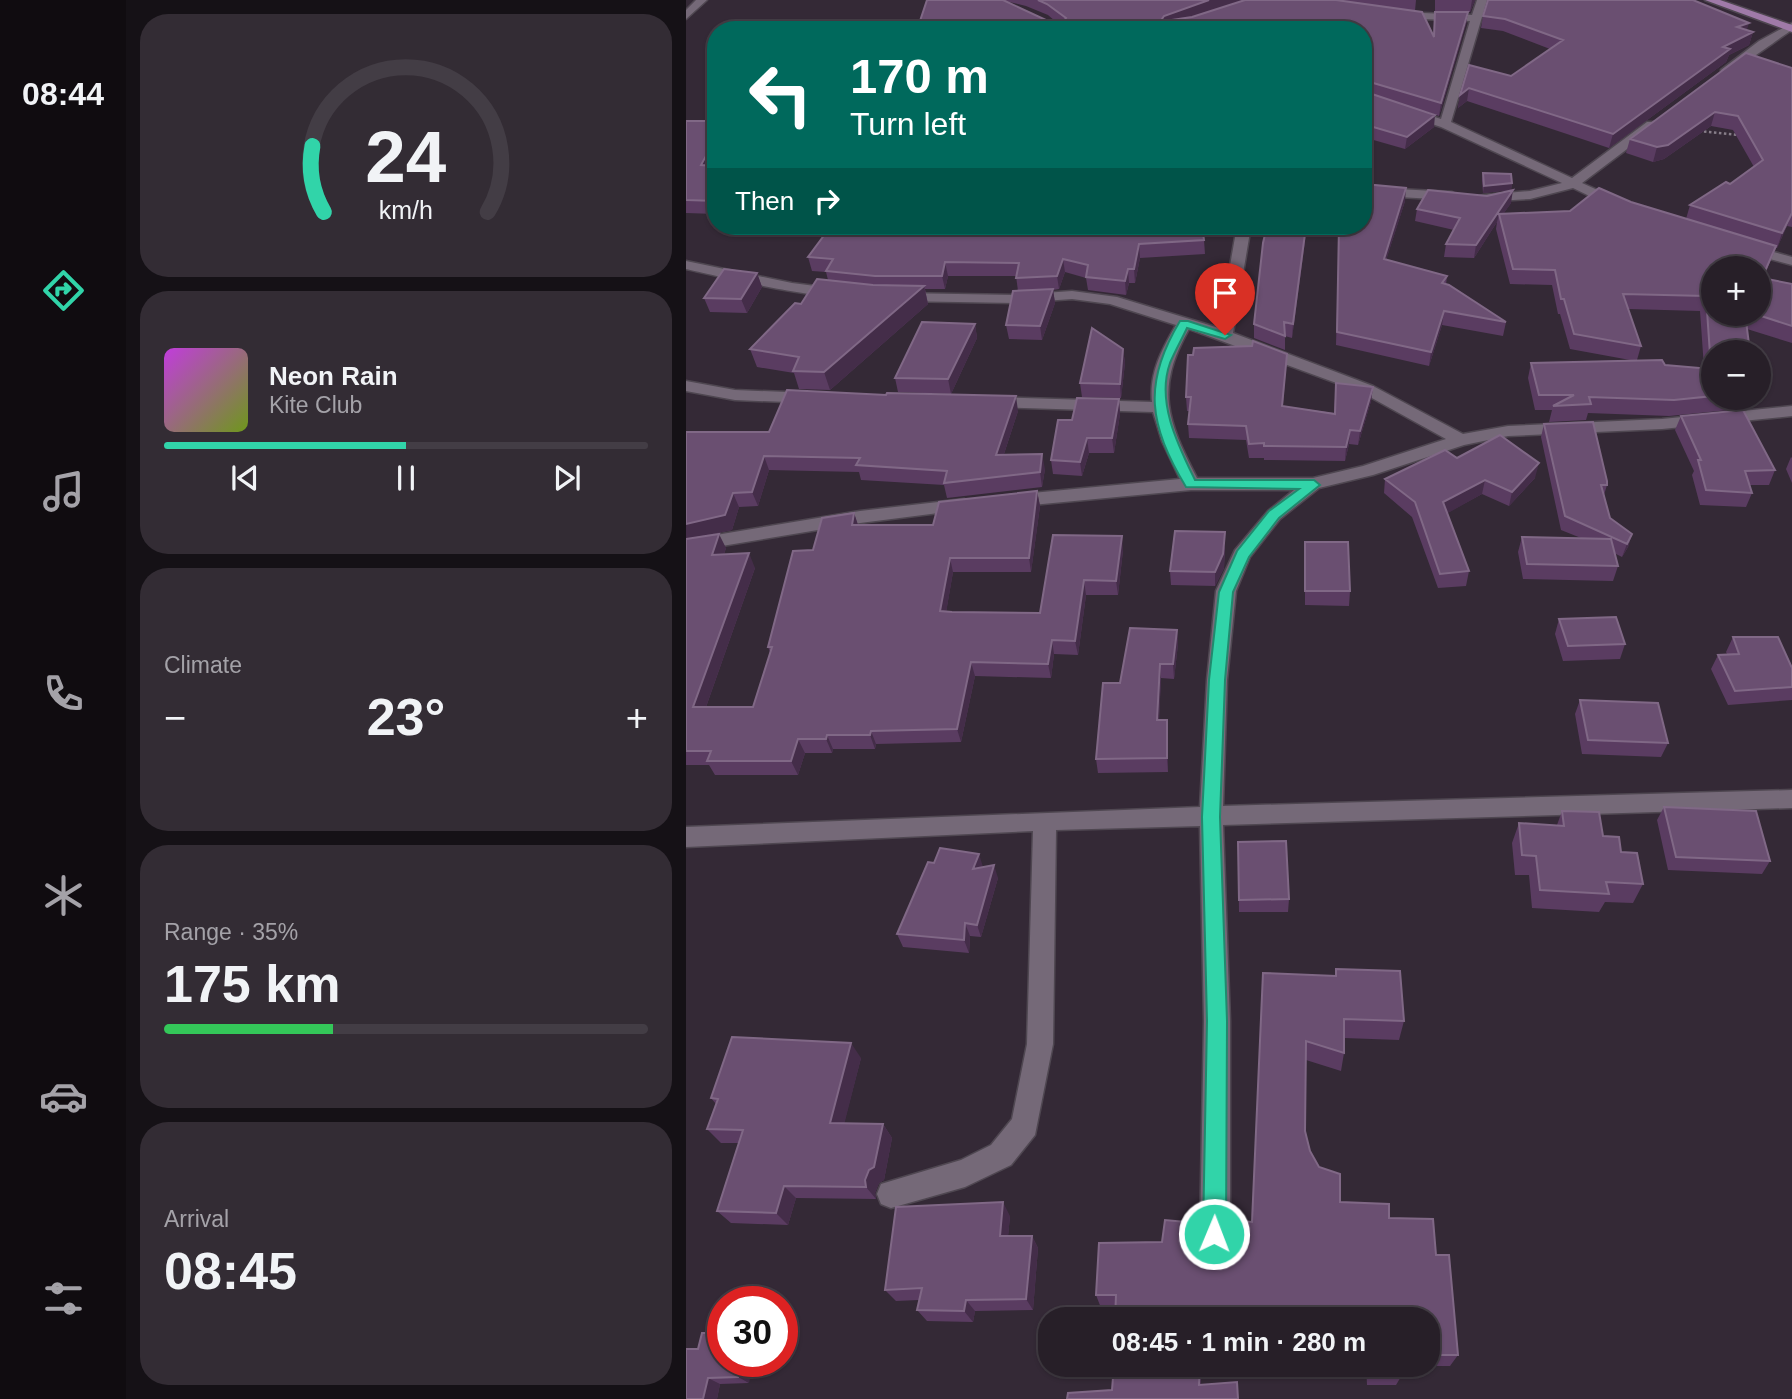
<!DOCTYPE html>
<meta charset="utf-8">
<style>
:root{--surface:#271f28;--page:#332c34;--text:#f1f3f6;--muted:#a4a2a8;--line:#433d45;--accent:#31d4a9}
body{margin:0;font-family:Arial,sans-serif;background:var(--page);color:var(--text);height:100vh;display:flex;flex-direction:column;font-size:26px;white-space:nowrap}
*{box-sizing:border-box;margin:0}
p{font-size:23px;color:var(--muted)}
.icon{flex:none;width:38px;height:38px;fill:none;stroke:currentColor;stroke-width:2;stroke-linecap:round;stroke-linejoin:round}
.map{position:relative;flex:1;overflow:hidden}
.panel{display:flex;flex-direction:column;gap:14px;padding:14px;background:#151116;width:560px}
.panel>*{flex:none}
.guide{position:absolute;left:21px;top:21px;width:665px;height:214px;border-radius:28px;box-shadow:0 2px 5px #0004,0 0 0 2px var(--line);background:#00695c;color:#fff;overflow:hidden}
.fabs{position:absolute;left:1015px;top:256px;display:grid;gap:14px}
.fabs a{display:grid;place-items:center;width:70px;height:70px;border-radius:50%;background:var(--surface);box-shadow:0 2px 5px #0004,0 0 0 2px var(--line);font-size:35px}
.speed{position:absolute;left:21px;top:1286px;display:flex;gap:14px;font-size:35px;font-weight:700;text-align:center}
.speed>*{display:grid;place-content:center;width:91px;height:91px;border-radius:50%;background:var(--surface);box-shadow:0 2px 5px #0004,0 0 0 2px var(--line);line-height:1}
.speed .limit{border:10px solid #d22;background:#fff;color:#111}
.pin{position:absolute;display:grid;place-items:center;width:60px;height:60px;color:#fff;margin:-72px -30px;border-radius:50% 50% 50% 0;rotate:-45deg;box-shadow:0 0 7px #0007}
.pin .icon{rotate:45deg}
.me{position:absolute;width:77px;margin:-38px;rotate:1deg;stroke-linejoin:round;filter:drop-shadow(0 0 5px #0008)}
.turn{display:flex;align-items:center;gap:24px;height:147px;padding:0 28px;font-size:32px}
.turn .icon{width:91px;height:91px;stroke-width:2.5}
.turn b{display:block;font-size:49px;line-height:60px}
.then{display:flex;align-items:center;height:66px;padding:0 28px;background:#0003;gap:14px;font-size:26px}
.big{font-size:52px;font-weight:800;line-height:1.1}
.panel .card{flex:1;display:flex;flex-direction:column;justify-content:center;gap:10px;min-width:0;padding:0 24px;border-radius:28px;background:var(--page)}
.panel .dial{align-items:center;gap:0}
.dial svg{height:182px;overflow:visible;fill:none;stroke:var(--line);stroke-width:7;stroke-linecap:round;text-anchor:middle}
.dial text{fill:var(--text);stroke:none}
.song{display:flex;align-items:center;gap:21px}
.cover{width:84px;height:84px;border-radius:10px;background:linear-gradient(135deg,hsl(290 70% 55%),hsl(80 70% 35%))}
.played{height:7px;border-radius:4px;background:linear-gradient(90deg,var(--accent) 50%,var(--line) 50%)}
.keys{display:flex;justify-content:space-around;direction:ltr}
.heat{display:flex;justify-content:space-between;align-items:center;font-size:38px;direction:ltr}
.charge{height:10px;border-radius:5px;background:linear-gradient(90deg,#34c759 35%,var(--line) 0)}
.trip{position:absolute;left:352px;top:1307px;width:402px;height:70px;border-radius:28px;background:var(--surface);box-shadow:0 2px 5px #0004,0 0 0 2px var(--line);font-weight:800;line-height:70px;text-align:center}
main{display:flex;flex:1;min-height:0}
.dock{display:flex;flex-direction:column;width:126px;justify-content:space-around;align-items:center;background:#100c10;color:var(--muted)}
.dock .icon{width:49px;height:49px}
.dock .active{color:var(--accent)}
.dock b{font-size:32px;color:var(--text)}
.map>svg:first-child{display:block}
</style>
<main>
<nav class="dock">
<b>08:44</b>
<svg class="icon active" aria-label="directions" viewBox="0 0 24 24"><path d="M12 3l9 9-9 9-9-9zM9 14v-3h6M13 9l2 2-2 2"/></svg>
<svg class="icon" aria-label="music" viewBox="0 0 24 24"><path d="M9 18V5l10-2v13"/><circle cx="6" cy="18" r="3"/><circle cx="16" cy="16" r="3"/></svg>
<svg class="icon" aria-label="phone" viewBox="0 0 24 24"><path d="M5 4h4l2 5-3 2q2 4 5 5l2-3 5 2v4C11 20 4 13 5 4z"/></svg>
<svg class="icon" aria-label="climate" viewBox="0 0 24 24"><path d="M12 3v18M4 7l16 10M4 17L20 7"/></svg>
<svg class="icon" aria-label="car" viewBox="0 0 24 24"><path d="M5 17H2v-5l4-1 3-4h7l3 4 3 1v5h-3M9 17h6M6 11h13"/><circle cx="7" cy="17" r="2"/><circle cx="17" cy="17" r="2"/></svg>
<svg class="icon" aria-label="filters" viewBox="0 0 24 24"><path d="M4 7h16M4 17h16"/><circle cx="9" cy="7" r="2"/><circle cx="15" cy="17" r="2"/></svg>
</nav>
<section class="panel">
<div class="card dial"><svg viewBox="0 0 100 80">
<path d="M14 69A42 42 0 1 1 86 69"/>
<path d="M14 69A42 42 0 0 1 9 40" stroke="#31d4a9"/>
<text x="50" y="56" font-size="32" font-weight="700">24</text>
<text x="50" y="72" font-size="11">km/h</text>
</svg></div>
<div class="card">
<div class="song"><i class="cover"></i><div><b>Neon Rain</b><p>Kite Club</p></div></div>
<div class="played"></div>
<div class="keys"><svg class="icon" aria-label="previous" viewBox="0 0 24 24"><path d="M18 5L8 12l10 7zM5 5v14"/></svg><svg class="icon" aria-label="pause" viewBox="0 0 24 24"><path d="M8 5v14M16 5v14"/></svg><svg class="icon" aria-label="next" viewBox="0 0 24 24"><path d="M6 5l10 7-10 7zM19 5v14"/></svg></div>
</div>
<div class="card"><p>Climate</p>
<div class="heat"><a>−</a><b class="big">23°</b><a>+</a></div>
</div>
<div class="card"><p>Range · 35%</p><b class="big">175 km</b><div class="charge"></div></div>
<div class="card"><p>Arrival</p><b class="big">08:45</b></div>
</section>
<div class="map">
<svg width="1106" height="1399" viewBox="0 0 1106 1399">
<rect width="100%" height="100%" fill="#342936"/>
<g fill="none" stroke-linecap="round" stroke-linejoin="round">
<defs>
<path id="minor" d="M10 0H21L0 19V10Z
M791 0H801L765 122 886 178 961 122H969V128L896 183 938 202V208H928L887 188 844 199 793 202V196L798 195 844 191 876 183 755 127 677 101V94L755 119 784 21 712 18 707 15 712 12 786 15Z
M1106 23V30C1093 38 1045 75 1035 74V70L1073 41Z
M677 187 766 192 773 196 766 200 677 195Z
M551 226H565L547 333 687 386 777 434 822 426 976 419 1106 406V416L976 429 822 436 778 445 687 475 633 488 594 519 564 557 550 591 541 680 537 806 1106 790V808L537 825 544 1021V1234L539 1244 529 1249 519 1244 514 1234 518 1021 514 826 370 830 367 1044 349 1135 325 1165 279 1187 205 1208 195 1204 191 1194 195 1184 275 1160 305 1145 326 1119 341 1044 347 831 0 847V827L514 807 521 680 530 591 549 550 582 511 608 490H505L324 507 318 505 315 501 318 497 324 495 494 479 476 441 467 412 302 407 294 402 302 397 466 402C463 373 476 349 490 325L424 304 386 299 329 303 213 301 206 297 213 293 329 295 386 291 431 297 533 328ZM503 329 675 392 760 439 677 466 627 478H511C481 420 469 389 503 329Z
M1059 244 1106 257V265L1054 251 1052 248Z
M0 261 106 283 153 289 160 293C148 305 24 274 0 269Z
M0 381 49 390 126 393 134 398 126 403 49 400 0 391Z
M278 499 284 501 287 505 284 509 174 523 0 552V540L174 511Z"/>
<path id="major" d="M1019 0H1034L1106 25V32Z"/>
</defs>
<use href="#minor" stroke="#4f4751" stroke-width="3"/>
<use href="#major" stroke="#4f4751" stroke-width="3"/>
<path stroke="#877e89" stroke-width="2.5" stroke-dasharray="2.5 2.5" stroke-linecap="butt" d="M1013 131 1053 135"/>
<use href="#minor" fill="#756978" fill-rule="evenodd"/>
<use href="#major" fill="#9f7aa8" fill-rule="evenodd"/>
</g>
<path fill="#5a3c61" fill-rule="evenodd" d="M241 0H557L532 8 559 0H730L729 11 747 36 749 12H765H749V0H789L784 12H782L780 24 753 116 739 111 748 127 719 149 677 137V30H232V27ZM319 1 340 6 362 15 369 21H362Z
M797 16 1063 23 1060 30 1067 32 1063 45 1043 55 1040 62 923 148 781 101 772 108 774 95 783 65 825 76 864 49 817 31 795 28Z
M1106 68V227L1101 226 1091 248H1090L1077 278 1106 284V343L1061 329 1027 352V397H1057L1054 405H1045L1043 410 983 416 902 413 900 420 863 422 866 410H849L842 378 845 363 944 360 884 349 874 314H872L866 285 824 284 810 229 811 222 788 258 758 257 760 244 768 230 729 221 731 209 825 203 817 214 884 211 945 202 1000 219 1004 205 1044 184 1068 167 1047 130 1025 126 978 159 967 162 940 153 944 139ZM1073 268V313H1027ZM942 309 1014 311 1018 368 979 365 951 360 955 346Z
M0 121H30V159L26 166H30V214L0 213Z
M797 173 826 183 825 190 797 193 796 180Z
M678 184 719 201 700 260 761 276 760 285 820 322 817 336 756 325 743 366 650 345 653 226H677Z
M90 226H516L518 240 519 254 454 258 449 283H443L440 295 402 290 400 278 379 272 373 289 367 290 369 303 356 340 323 339 320 325 332 291 330 276H262L259 289H239L242 304 144 390 113 389 108 373 71 367 64 349 142 280 140 272 126 271 122 257 140 232 92 231Z
M621 226 606 338 599 336V350L568 338V324Z
M71 273 76 287 61 313 24 312 18 298Z
M289 324 291 338 265 394 212 392 209 378Z
M437 349 439 363 435 398 396 397 394 383Z
M601 354 597 406 648 413 650 383 687 387 685 401 672 445 663 444 659 461 578 460V458H563L560 440 503 438 502 424 504 411H501L500 397Z
M433 399 434 414 428 453H403L396 476 367 474 365 460Z
M332 411 318 454 359 469 356 487 261 498 258 485 175 480 173 472 83 470 72 506 53 507 46 530 7 538 40 548 38 554 69 568 20 707H67L84 652 82 647 127 550 168 513 172 525H247L351 491 354 506 345 572H267L260 612 354 613 437 550 432 595H400L392 655 368 654 365 678 289 676 275 742 190 744 189 749H147L146 753H119L112 775H29L23 765H0V432H83Z
M995 416 1089 470 1083 485H1064L1066 493 1060 507 1014 505 1006 475 1008 471 989 430Z
M858 424 921 485 918 495 924 518 946 534 942 547 936 557 928 553 932 566 927 581 837 579 832 552 836 537 895 538 875 530 855 437Z
M1105 457 1106 458V483L1100 469Z
M771 458 849 478 823 506 796 494 761 513 783 571 780 586 752 588 726 517 698 493 699 479Z
M619 542 664 591 663 606 619 605Z
M539 547 538 568 529 586 485 585 484 571Z
M873 619 939 644 934 659 877 661 869 634Z
M491 630 492 644 488 679 475 678 473 720H481L482 734V772L412 773 410 759 434 683Z
M1047 637 1106 668V700L1042 705 1025 669 1032 655 1041 654 1040 652Z
M894 700 982 743 975 757 896 754 889 714Z
M978 807 1084 861 1076 874 982 870 971 820Z
M876 811 917 836 935 852 957 884 947 903 919 902 913 912 846 908 843 875H829L826 843 833 823 871 825Z
M552 842 603 899 602 912H553Z
M297 867 312 878 295 937 284 936 283 953 217 947 211 934Z
M650 969 718 1021 713 1040 658 1038V1053L655 1071 620 1060 619 1131 624 1151 654 1202 703 1218 772 1355 764 1366H715L716 1375 710 1385H681L680 1365H742V1320H429L430 1307 415 1308 410 1295 476 1242 517 1232 527 1237 566 1222 577 973 649 976Z
M175 1058 158 1123 197 1124 206 1138 198 1180 193 1183 189 1193 190 1199 110 1198 102 1225 45 1223 31 1211 53 1143H35L21 1129 30 1104 25 1098Z
M324 1216 322 1236H346L352 1248 347 1310 289 1311 287 1322 241 1321 231 1310 233 1300 210 1301 199 1290Z
M12 1349 63 1383 34 1384 31 1399H0Z"/>
<path fill="#442d49" d="M523 0H557L478 28 476 19 478 16Z
M786 0H789L784 12Z
M782 12 780 24 753 116 755 103Z
M1063 23 1059 36 1051 27Z
M1067 32 1063 45 1043 55 1040 62 923 148 927 134 1037 47Z
M783 88 781 101 772 108 774 95Z
M1029 112 1025 126 978 159 967 162 971 147Z
M749 115 748 127 719 149 721 137Z
M30 138V159L19 178 15 165Z
M826 183 825 190 797 193 798 186Z
M720 188 719 201 696 273 698 259Z
M827 190 825 203 814 219 813 214 811 222 788 258 790 245Z
M1106 213 1101 226 1091 248 1096 233Z
M620 226H621L606 338 607 324Z
M453 244 454 258 449 283 448 269Z
M377 259 379 272 373 289 371 276Z
M259 262 262 276 259 289 256 276Z
M442 269 443 283 440 295 439 281Z
M71 273 76 287 61 313 55 299Z
M238 286 242 304 144 390 138 372Z
M367 289 369 303 356 340 354 326Z
M758 311 756 325 743 366 745 352Z
M289 324 291 338 265 394 262 379Z
M437 349 439 363 435 398 434 384Z
M687 387 685 401 672 445 674 431Z
M330 396 332 411 313 469 310 455Z
M433 399 434 414 428 453 426 438Z
M664 430 663 444 659 461 660 447Z
M401 438 403 453 396 476 394 462Z
M356 454 359 469 356 487 354 472Z
M78 456 83 470 72 506 66 492Z
M853 463 849 478 823 506 826 492Z
M799 480 796 494 755 517 757 502Z
M351 491 354 506 345 572 343 558Z
M47 493 53 507 46 530 0 539V524Z
M168 513 173 528 166 525Z
M539 532 538 568 529 586V572Z
M33 534 40 548 33 569 26 555Z
M946 534 942 547 936 557 941 544Z
M436 536 437 550 432 595 430 581Z
M63 553 69 568 15 721 7 707Z
M264 558 267 572 258 625 254 611Z
M398 580 400 595 392 655 389 641Z
M491 630 492 644 488 679 487 664Z
M366 640 368 654 365 678 362 664Z
M285 662 289 676 275 742 271 729Z
M474 664 475 678 472 734 471 720Z
M481 720 482 734V772L481 758Z
M185 731 190 744 189 749 184 735Z
M141 735 147 749 146 753 140 739Z
M112 739 119 753 112 775 105 761Z
M293 854 297 867 287 869Z
M308 865 312 878 295 937 291 925Z
M279 923 284 936 283 953 278 940Z
M165 1043 175 1058 155 1137 144 1123Z
M197 1124 206 1138 198 1180 193 1183 189 1193 190 1199 180 1187 179 1180Z
M98 1186 110 1198 102 1225 90 1213Z
M317 1202 324 1216 321 1248 314 1236Z
M346 1236 352 1248 347 1310 340 1299Z
M280 1300 289 1311 287 1322 278 1311Z
M55 1362H68L63 1383 52 1377Z
M514 1365H515V1395L513 1385Z
M22 1378 34 1384 31 1399H17Z"/>
<path fill="#6a4f71" stroke="#806886" stroke-width="2" d="M241 0H317L362 21H378L380 18 361 4 352 0H523L478 16 476 19 479 21 506 17 559 0H650L736 12 748 37 749 12H782L755 103 677 80V30H239L232 27Z
M802 0H1007L1063 23 1051 27 1067 32 1037 47 1044 49 927 134 783 88 774 95 783 65 825 76 877 40 819 19 797 16Z
M1060 53 1106 68V213L1096 233 1004 205 1040 182 1044 184 1077 160 1052 116 1029 112 982 145 971 147 944 139Z
M677 91 749 115 721 137 677 124Z
M0 121H30V138L15 165 30 166V201L0 200Z
M797 173 825 174 826 183 798 186Z
M677 182 678 184 720 188 698 259 761 276 756 283 763 285 820 322 758 311 745 352 651 332 653 226H677Z
M913 188 945 202 1090 246 1076 278 1106 284V326L1066 313H1073V268H1027V313H1059L1064 352H1027V396L988 400 903 397 905 404 867 406 888 395H853L845 363 976 360 979 365 1025 369 1020 296 937 294 955 346 888 334 878 299H875L869 270 827 269 813 214 884 211Z
M742 190 801 196 827 190 790 245 760 244 774 218 731 209Z
M145 226H516L518 240 453 244 448 269H442L439 281 400 277 402 265 377 259 371 276 330 278 333 263 259 262 256 276H189L140 271 147 259 122 257Z
M581 226H620L607 324 598 322 599 336 568 324 577 243Z
M38 269 71 273 55 299 18 298Z
M131 279 187 285 238 286 138 372 107 371 113 357 64 349 109 303 115 304Z
M367 289 354 326 320 325 327 291Z
M236 322 289 324 262 379 209 378Z
M406 328 437 349 434 384 394 383Z
M567 341 601 354 596 406 649 414 650 383 687 387 674 431 664 430 660 447 578 446V443L563 444 560 426 502 424 505 397H500L502 355H507L508 348 566 346Z
M101 390 200 395 201 393 330 396 310 455 356 454 354 472 258 483 261 471 170 465 174 458 78 456 66 492 47 493 39 515 0 524V432H83Z
M391 398 433 399 426 438H401L394 462 365 460 372 420H386Z
M1057 410 1089 470 1059 471 1066 493 1020 490 1012 460H1015L995 416Z
M907 422 921 481V485H915L924 518 946 534 941 544 879 516 858 424Z
M814 435 853 463 826 492 799 480 757 502 783 571 754 574 729 502 699 479 759 450 771 458Z
M351 491 343 558H264L254 611 266 612 354 613 367 535 436 536 430 581 398 580 389 641 366 640 362 664 285 662 271 729 185 731 184 735H141L140 739H112L105 761H21L25 751H0V539L33 534 26 555 63 553 7 707H67L86 647H82L107 551 127 550 136 518 168 513 166 525H247L253 502Z
M489 531 539 532 537 554 529 572 484 571Z
M836 537 925 539 932 566 841 564Z
M619 542H662L664 591H619Z
M930 617 939 644 882 646 873 619Z
M444 628 491 630 487 664H474L471 720H481V758L410 759 417 683H434Z
M1047 637H1092L1106 668V687L1049 691 1032 655 1053 654Z
M894 700 972 703 982 743 902 740Z
M978 807 1070 811 1084 861 990 857Z
M876 811 913 812 917 836 933 837 935 852 951 853 957 884 920 882 923 894 854 890 850 856 836 855 833 823 878 826Z
M600 841 603 899 553 900 552 842Z
M254 848 293 854 287 869 308 865 291 925 279 923 278 940 211 934 242 862 248 863Z
M650 969 714 971 718 1021 658 1019V1053L620 1041 619 1131 624 1151 633 1167 654 1174V1202L703 1204V1218L747 1219 750 1255H763L772 1355H742V1320H561L514 1315V1320H429L430 1295H410L413 1243 476 1242 479 1220 511 1223 517 1232 527 1237 540 1232 544 1225 554 1226 555 1221 566 1222 577 973 650 976Z
M46 1037 165 1043 144 1123 197 1124 188 1167 183 1170 179 1180 180 1187 98 1186 90 1213 31 1211 57 1130 21 1129 32 1099 25 1098Z
M317 1202 314 1236H346L340 1299 280 1300 278 1311 231 1310 236 1288 199 1290 210 1207Z
M16 1333H37V1362H55L52 1377 22 1378 17 1399H0V1349H12Z
M428 1365H514L513 1385 551 1382 552 1399H381L382 1393 426 1390Z
M685 1365H715L716 1375H686Z"/>
<path fill="#31d4a9" stroke="#208a6e" stroke-width="2" d="M494 321H502L545 335 539 339 501 328C496 339 489 351 484 363 470 402 492 445 509 480H628L634 485 593 518 563 557 547 592 539 680 534 817 541 1021 540 1234 536 1242 528 1245 521 1242 517 1234 521 1021 516 817 523 680 533 592 551 551 583 511 613 489 500 487C463 425 456 384 494 321Z"/>
</svg>
<div class="fabs">
<a>+</a>
<a>−</a>
</div>
<div class="speed"><div class="limit">30</div></div>
<div class="pin" style="left:539px;top:335px;background:#d93025"><svg class="icon" aria-label="arrive" viewBox="0 0 24 24"><path d="M6 21V4h12l-3 4 3 4H6"/></svg></div>
<svg class="me" style="left:528px;top:1234px" viewBox="-20 -20 40 40"><circle r="17" fill="#31d4a9" stroke="#fff" stroke-width="3"/><path d="M0-11L8 9 0 5-8 9z" fill="#fff"/></svg>
<div class="trip">08:45 · 1 min · 280 m</div>
<div class="guide">
<div class="turn"><svg class="icon" aria-label="left" viewBox="0 0 24 24"><path d="M17 20v-9H6M10 6l-5 5 5 5"/></svg><div><b>170 m</b>Turn left</div></div>
<div class="then">Then<svg class="icon" aria-label="right" viewBox="0 0 24 24"><path d="M7 20v-9h11M14 6l5 5-5 5"/></svg></div>
</div>
</div>
</main>
